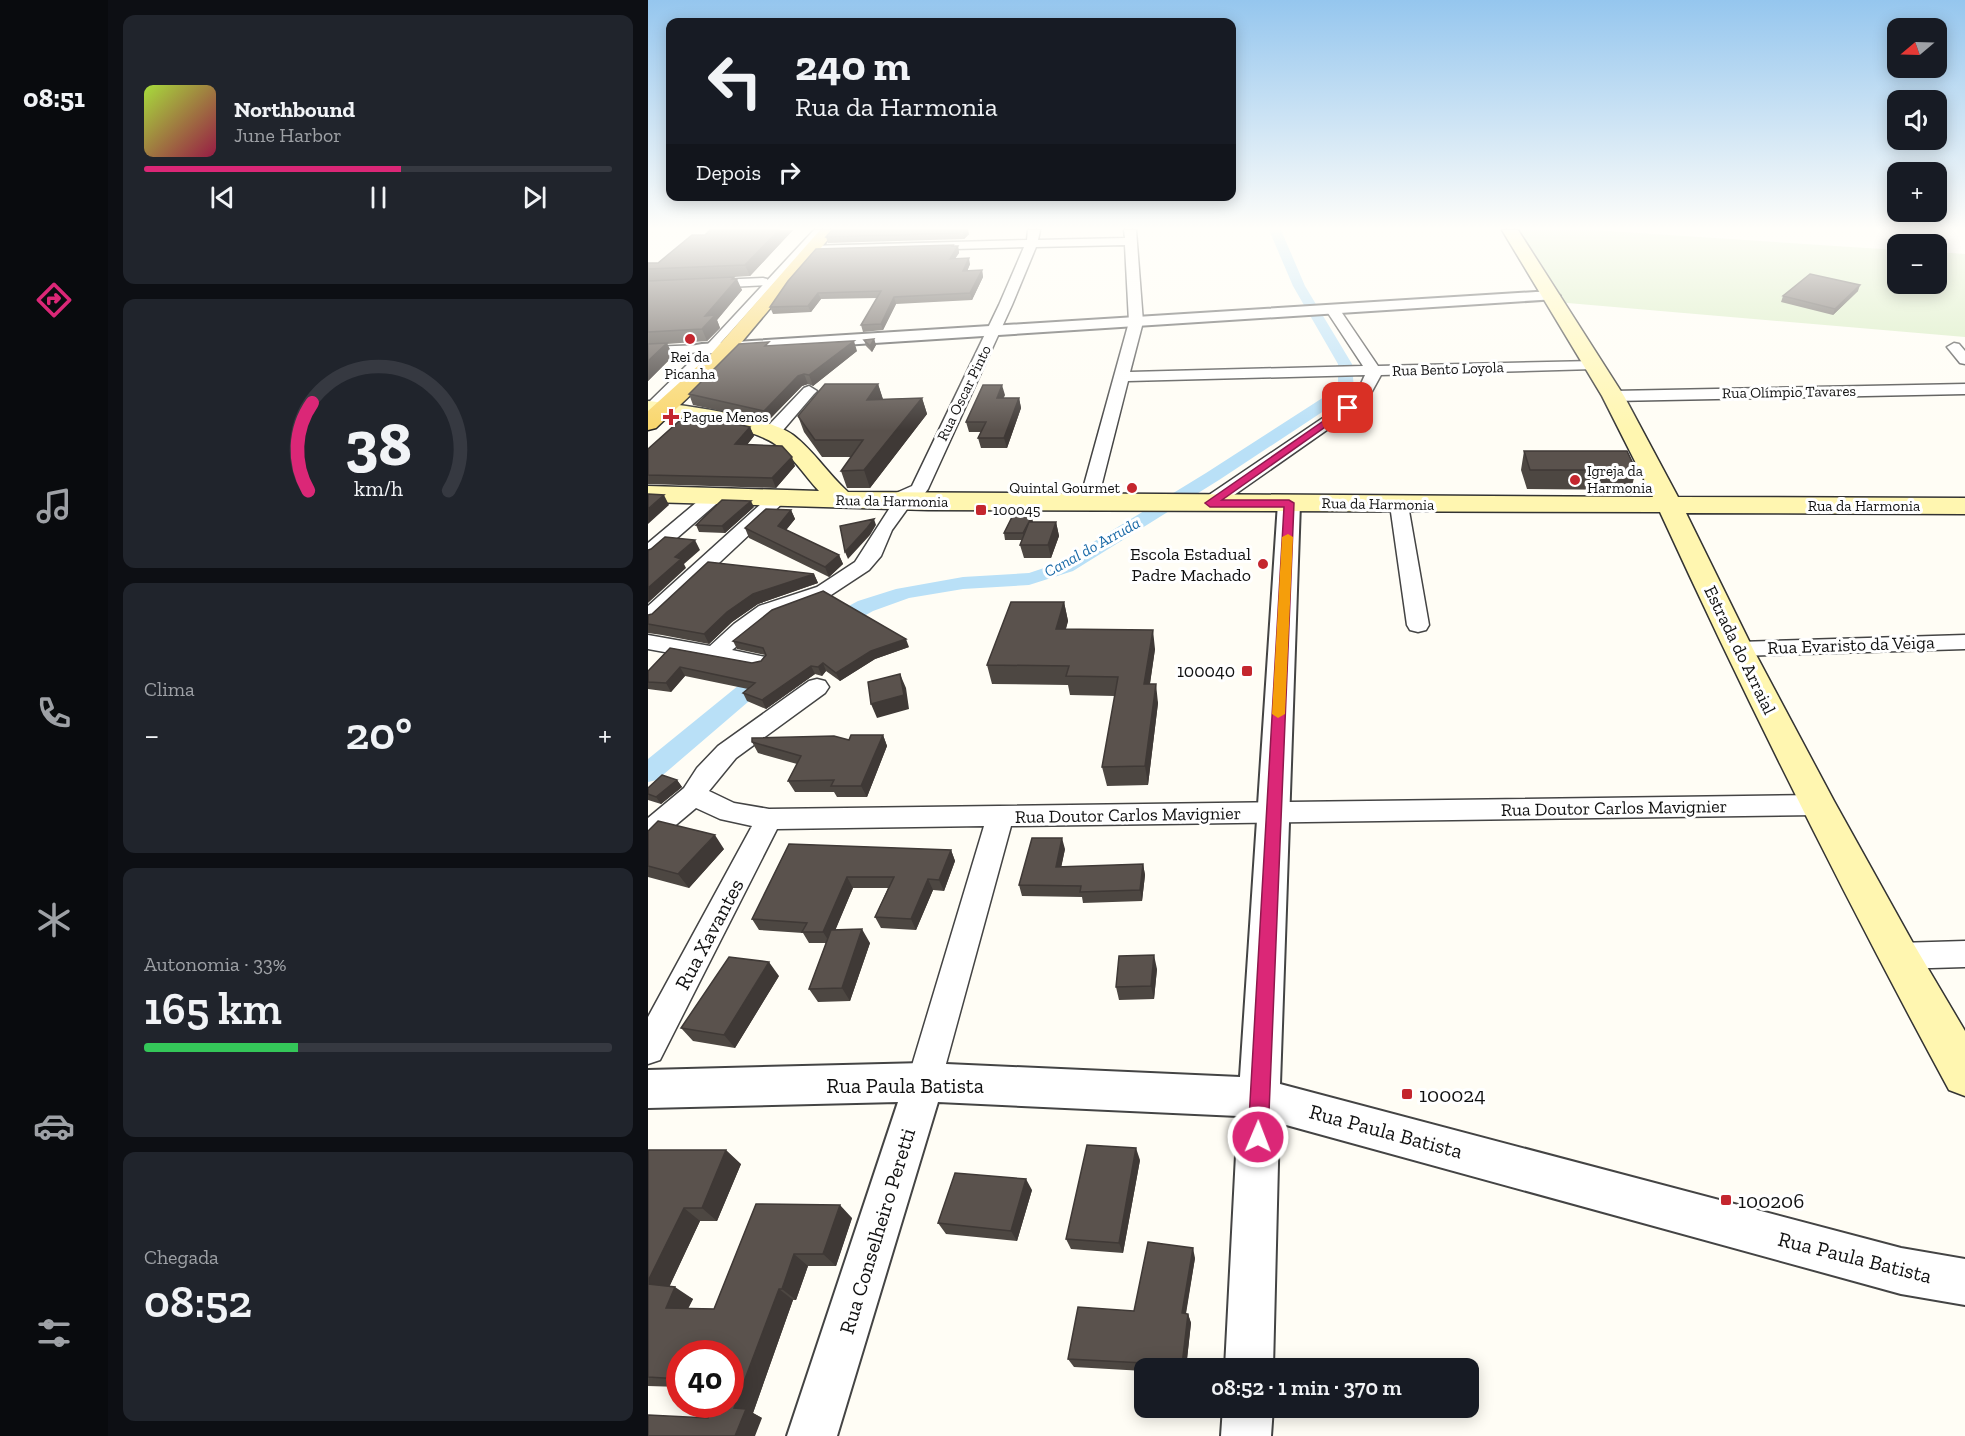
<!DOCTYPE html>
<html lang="pt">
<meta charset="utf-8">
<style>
:root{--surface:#171b24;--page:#20242c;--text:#f1f3f6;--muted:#9ea1a6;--line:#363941;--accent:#db2777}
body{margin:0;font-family:"Zilla Slab",serif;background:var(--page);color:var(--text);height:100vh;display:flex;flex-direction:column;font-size:22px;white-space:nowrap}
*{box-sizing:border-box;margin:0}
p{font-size:20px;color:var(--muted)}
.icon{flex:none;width:33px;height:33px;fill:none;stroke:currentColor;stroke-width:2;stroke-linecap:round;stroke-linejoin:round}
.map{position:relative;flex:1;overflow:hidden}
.details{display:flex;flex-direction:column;gap:15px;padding:15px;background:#0d0f14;width:540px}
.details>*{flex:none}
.banner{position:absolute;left:18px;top:18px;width:570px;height:183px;border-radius:12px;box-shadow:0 3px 15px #0003;background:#171b24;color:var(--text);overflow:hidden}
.needle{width:39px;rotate:251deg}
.controls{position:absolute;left:1239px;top:18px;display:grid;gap:12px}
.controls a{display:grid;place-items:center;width:60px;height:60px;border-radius:12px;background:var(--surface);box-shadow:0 3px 15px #0003;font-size:30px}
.speed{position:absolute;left:18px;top:1340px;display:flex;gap:12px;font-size:30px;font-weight:700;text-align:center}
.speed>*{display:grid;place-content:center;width:78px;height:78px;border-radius:50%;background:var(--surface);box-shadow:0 3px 15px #0003;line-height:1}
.speed .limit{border:9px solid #d22;background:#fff;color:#111}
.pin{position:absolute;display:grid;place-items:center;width:51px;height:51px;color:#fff;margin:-26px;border-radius:12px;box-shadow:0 3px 9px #0006}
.me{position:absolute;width:66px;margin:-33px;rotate:1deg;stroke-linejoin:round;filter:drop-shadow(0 0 4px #0008)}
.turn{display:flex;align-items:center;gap:21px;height:126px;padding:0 30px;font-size:27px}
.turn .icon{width:78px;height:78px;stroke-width:2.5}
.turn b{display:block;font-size:42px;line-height:51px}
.then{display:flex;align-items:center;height:57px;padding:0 30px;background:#0003;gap:12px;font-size:22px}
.big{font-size:45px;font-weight:600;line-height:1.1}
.details .widget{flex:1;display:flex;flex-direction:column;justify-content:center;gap:9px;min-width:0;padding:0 21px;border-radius:12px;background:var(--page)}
.details .dial{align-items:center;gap:0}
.dial svg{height:156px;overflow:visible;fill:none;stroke:var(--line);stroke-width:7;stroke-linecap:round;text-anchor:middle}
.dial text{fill:var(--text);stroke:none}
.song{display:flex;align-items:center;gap:18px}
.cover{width:72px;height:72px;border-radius:9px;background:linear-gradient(135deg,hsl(80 70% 55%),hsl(340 70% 35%))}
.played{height:6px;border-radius:3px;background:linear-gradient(90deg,var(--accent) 55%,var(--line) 55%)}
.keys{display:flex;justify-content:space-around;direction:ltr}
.heat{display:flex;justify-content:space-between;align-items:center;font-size:33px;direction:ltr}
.charge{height:9px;border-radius:4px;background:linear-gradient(90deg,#34c759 33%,var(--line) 0)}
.trip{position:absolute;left:486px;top:1358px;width:345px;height:60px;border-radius:12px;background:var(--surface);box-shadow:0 3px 15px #0003;font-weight:600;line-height:60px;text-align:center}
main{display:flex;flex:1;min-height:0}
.tabs{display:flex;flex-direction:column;width:108px;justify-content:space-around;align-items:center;background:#090b0e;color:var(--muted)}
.tabs .icon{width:42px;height:42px}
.tabs .current{color:var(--accent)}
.tabs b{font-size:27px;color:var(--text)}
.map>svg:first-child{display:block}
</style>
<main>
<nav class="tabs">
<b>08:51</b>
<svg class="icon current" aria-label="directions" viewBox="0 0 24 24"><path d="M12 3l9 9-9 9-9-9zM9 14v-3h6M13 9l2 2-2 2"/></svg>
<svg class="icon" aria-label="music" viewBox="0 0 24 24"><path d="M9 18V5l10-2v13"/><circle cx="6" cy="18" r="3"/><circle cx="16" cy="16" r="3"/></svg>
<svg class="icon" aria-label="phone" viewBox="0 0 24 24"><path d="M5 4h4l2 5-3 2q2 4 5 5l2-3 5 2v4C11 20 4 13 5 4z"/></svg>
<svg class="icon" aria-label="climate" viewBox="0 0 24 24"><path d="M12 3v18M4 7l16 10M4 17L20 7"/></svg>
<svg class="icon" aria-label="car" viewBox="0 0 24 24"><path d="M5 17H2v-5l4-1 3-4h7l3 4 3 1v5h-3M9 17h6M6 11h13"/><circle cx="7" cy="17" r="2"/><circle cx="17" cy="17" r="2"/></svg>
<svg class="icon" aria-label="filters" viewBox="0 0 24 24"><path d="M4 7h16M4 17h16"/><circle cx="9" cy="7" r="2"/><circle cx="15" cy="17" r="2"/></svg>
</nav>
<section class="details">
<div class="widget">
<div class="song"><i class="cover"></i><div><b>Northbound</b><p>June Harbor</p></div></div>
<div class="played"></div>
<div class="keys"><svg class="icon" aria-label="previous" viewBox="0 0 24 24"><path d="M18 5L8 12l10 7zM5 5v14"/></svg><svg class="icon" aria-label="pause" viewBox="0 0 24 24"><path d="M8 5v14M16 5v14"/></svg><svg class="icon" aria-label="next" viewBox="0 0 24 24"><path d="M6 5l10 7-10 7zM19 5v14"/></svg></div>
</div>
<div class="widget dial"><svg viewBox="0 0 100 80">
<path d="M14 69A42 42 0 1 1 86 69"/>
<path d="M14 69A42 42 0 0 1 16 24" stroke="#db2777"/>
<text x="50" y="56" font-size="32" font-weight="700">38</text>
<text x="50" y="72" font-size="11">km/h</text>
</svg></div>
<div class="widget"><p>Clima</p>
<div class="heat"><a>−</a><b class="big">20°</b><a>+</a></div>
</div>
<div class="widget"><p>Autonomia · 33%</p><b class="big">165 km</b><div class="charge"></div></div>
<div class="widget"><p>Chegada</p><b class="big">08:52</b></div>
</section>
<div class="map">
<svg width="1317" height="1436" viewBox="0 0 1317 1436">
<rect width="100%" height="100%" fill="#fffdf5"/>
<path fill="#d5ebbd" d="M862 230H945L1249 250 1250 284H1288L1289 252 1317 254V337L908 302Z"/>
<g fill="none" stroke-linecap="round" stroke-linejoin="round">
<path fill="#b9e0f7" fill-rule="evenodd" d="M621 230H633L657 286 704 364 706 390 703 393 571 480 425 571 381 585 315 589 261 598 225 611 189 631 181 633 173 631 170 626 173 621 210 601 248 589 315 577 381 573 411 563 558 473 690 388V364L645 286Z
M120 665 128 668 131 673 128 678 9 780 0 782V759L112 668Z"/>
<defs>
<path id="pedestrian" d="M166 230H174L68 348H60V344Z
M60 356 64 357V361L17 408H1V402L46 358Z"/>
<path id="minor" d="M380 230H392L390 240 477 238 476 230H488L495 322 482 372 715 366 678 310 685 306 690 307 730 366 946 361 953 365 946 369 733 375 722 395 706 411 569 507H555L553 503 555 499 694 405 711 388 717 375 480 381 449 503 447 507H433L431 503 481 322 477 245 388 247 364 305 280 489 277 493 264 499 265 501 244 530 233 556 221 570 183 595 127 616 84 650 117 657 120 662 117 667 109 669 0 649V635L62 646 86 624 111 606 169 587 207 562 243 506 236 501 239 497 264 486 351 305 376 247 162 253 156 249 158 246 379 240Z
M115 278 119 279 121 282 119 285 0 291V283Z
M1306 343 1311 344 1317 351V364L1312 363 1299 347Z
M54 345 61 349 59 352 0 355V347Z
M1317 384V394L965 401 957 396 965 391Z
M161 386 169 391 166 394 130 436H118L116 432 118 428 156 388Z
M68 490 74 491 77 495 74 499 7 557 0 559V543L62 491Z
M131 492 137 493 140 497 137 501 8 622 0 624V606L125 493Z
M751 499 758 501 760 505 781 625 778 630 770 632 762 630 759 625 742 505 744 501Z
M1317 635V649L1090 656 1082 654 1079 649 1082 644 1090 642Z
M169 679 177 681 181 687 177 693 88 758 61 791 86 803 121 809 1170 795 1179 798 1183 805 1179 812 1170 815 363 826 293 1082 288 1093 276 1098 264 1093 259 1082 336 826 129 829 12 1060 0 1064V1017L104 826 72 819 48 808 10 840 0 844V818L36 788 49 768 70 746 161 681Z
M1317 941V967L1250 969 1239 965 1235 956 1239 947 1250 943Z"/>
<path id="tertiary" d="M904 291 912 296 909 299 54 354 48 353 45 349 48 345 54 344Z
M641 496 649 498 652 503 632 1084 1253 1248 1317 1259V1305L1253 1294 631 1123 625 1368H577L590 1116 290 1102 189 1436H139L250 1102 0 1108V1070L276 1063 592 1077 630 503 633 498Z
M575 1407H625L623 1436H573Z"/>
<path id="secondary" d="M854 230H870L976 396 1030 497 1317 498V514L1038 513 1105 649 1186 801 1265 943 1317 1031V1096L1301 1090C1198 900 1102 708 1012 512L280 510 0 502V486L171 491C157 476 144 455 127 444 99 425 34 418 0 415V401C34 405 119 416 145 435 166 451 181 475 200 492L1005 497 954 396Z"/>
<path id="primary" d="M172 230H188L77 362 8 428 0 430V411L63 354Z"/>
</defs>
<use href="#pedestrian" stroke="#444" stroke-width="3"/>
<use href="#minor" stroke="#444" stroke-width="3"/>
<use href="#tertiary" stroke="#444" stroke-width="4"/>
<use href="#secondary" stroke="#333" stroke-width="3"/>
<use href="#primary" stroke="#222" stroke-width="3"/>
<use href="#pedestrian" fill="#fff" fill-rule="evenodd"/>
<use href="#minor" fill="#fff" fill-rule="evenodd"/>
<use href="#tertiary" fill="#fff" fill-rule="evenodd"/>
<use href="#secondary" fill="#fff6b0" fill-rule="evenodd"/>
<use href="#primary" fill="#f9d66b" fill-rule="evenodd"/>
</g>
<path fill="#4d4742" d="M62 230H145L102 276 86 277 94 290 69 320 72 328 59 341 19 344 25 356 0 381V263H10L57 235Z
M184 230 321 234 316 239 180 243 178 237Z
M306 246H310L311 253 307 258 322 264 319 271 334 270 335 277 324 300 248 304 235 330 215 332 213 325 229 298 173 299 163 312 125 314 122 307Z
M1210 291 1185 315 1133 302 1135 296Z
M226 339 228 345 224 352 218 346 216 340Z
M122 345 209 351 165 386 160 384 154 386 120 421 45 405 41 394Z
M230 384 235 399 274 398 279 414 222 488H199L193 471 203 457H174L156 432 150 416Z
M357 395 355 398H371L373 408 359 448H333L330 438 333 432H321L318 422Z
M102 427 106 436 99 445 147 466 128 488 0 484V449Z
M876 451 988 470 983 490 879 489 873 470Z
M106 507 77 533 51 532 48 525Z
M143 510 147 519 138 530 191 555 195 564 181 577 101 538 97 528Z
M385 522H408L411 536 403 558H376L372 545 374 540H357L356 533Z
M166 574 170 583 110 604 84 622 61 644 14 635 0 633V615Z
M416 602 420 621 418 629 507 649 502 684 510 703 500 785 459 786 454 767 467 696 422 695 420 685 344 684 339 665Z
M85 641 261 647 227 659 192 681 178 671 174 676 167 674 118 709 99 701 95 693 100 689 37 676 23 692 0 689V671L22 648 104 663 113 661 117 655 89 649Z
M235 735 239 746 219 797H189L186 792H147L140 781 149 764 110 753 104 742 201 740Z
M29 780 34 787 13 804 0 800V788Z
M0 831 76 849 41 888 0 877Z
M141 844 303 850 307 861 296 891 285 890 268 930 233 928 227 917 240 888H205L187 930 222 943 202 1001 170 1002 161 989 178 943H161L155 933 111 930 104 919Z
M417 849 413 867 495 864 497 875 494 901 435 903 434 897 374 896 371 885Z
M509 969 506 999 471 1000 468 987Z
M131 976 87 1048 45 1041 33 1028Z
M0 1150 93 1164 69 1221H52L21 1287 45 1299 40 1308 66 1309 108 1204 204 1218 188 1266H160L148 1300H145L105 1413 114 1418H60L82 1404V1353H32V1387L0 1386Z
M492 1160 475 1253 423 1249 418 1239Z
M384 1190 369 1241 298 1234 290 1223Z
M547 1258 538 1314H540L543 1323 538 1368H496V1371L426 1367 420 1359 486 1311Z"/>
<path fill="#3f3936" d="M131 230H145L102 276 97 265Z
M318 230H320L321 234 316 239 315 233Z
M305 245 307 251 310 246 311 253 303 265 302 259 304 246Z
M321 258 322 264 317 277 315 271Z
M334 270 335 277 324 300 322 293Z
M86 277 87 281 89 279 94 290 69 320 72 328 59 341 54 329 57 316Z
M1212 285 1210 291 1185 315 1187 309Z
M170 293 173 299 163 312 160 306Z
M246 297 248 304 235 330 233 324Z
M226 339 228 345 224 352 222 346Z
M206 341 209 351 165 386 161 375Z
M19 343 25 356 0 381V361Z
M156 374 160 384 154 386 120 421 116 411 150 376Z
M230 384 235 400H219Z
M354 385 357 395 351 408 349 398Z
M274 398 279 414 222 488 216 470Z
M371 398 373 408 359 448 356 438Z
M102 427 106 436 92 453 87 444Z
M144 457 147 466 128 488 124 478Z
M16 495 21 505 0 524V509Z
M103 501 106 507 77 533 74 526Z
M143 510 147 519 134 535 130 526Z
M384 516 385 522 377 540 375 533Z
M226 519 228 525 222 535 200 559 197 552Z
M408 522 411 536 403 558 400 545Z
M47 540 52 550 36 564 38 568 0 603V588L27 557Z
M191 555 195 564 181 577 177 567Z
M166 574 170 583 110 604 84 622 61 644 56 634 79 612 105 594Z
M416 602 420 621 412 648 408 629Z
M505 630 507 649 499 703 496 684Z
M258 639 261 647 227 659 192 681 188 673 223 651Z
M175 663 178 671 174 676 170 667Z
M163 666 167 674 118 709 114 700Z
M32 667 37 676 23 692 18 683Z
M252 674 258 688 261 709 229 718 223 704Z
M508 684 510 703 500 785 497 766Z
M235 735 239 746 219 797 213 786Z
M29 780 34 787 13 804 8 797Z
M67 835 76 849 41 888 30 874Z
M414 838 417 849 411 878 408 867Z
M303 850 307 861 296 891 291 880Z
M495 864 497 875 494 901 492 890Z
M199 877 205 888 182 943 175 932Z
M280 879 285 890 268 930 263 919Z
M214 929 222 943 202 1001 194 988Z
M506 955 509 969 506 999 503 986Z
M121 962 131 976 87 1048 76 1035Z
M488 1148 492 1160 475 1253 471 1243Z
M78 1150 93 1164 69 1221 54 1208Z
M378 1179 384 1190 369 1241 363 1231Z
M192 1205 204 1218 188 1266 175 1254Z
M36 1208 52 1221 17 1296 0 1285V1281Z
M545 1248 547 1258 536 1323 534 1313Z
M146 1254 160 1266 148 1300 134 1289Z
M27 1287 45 1299 35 1319 18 1308Z
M131 1289 145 1300 105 1413 114 1418 107 1436H87L86 1408Z
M540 1314 543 1323 538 1368H535L534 1365Z"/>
<path fill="#5a524d" stroke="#3f3936" stroke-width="1.5" d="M62 230H131L97 265 0 269V263H10L44 235H57Z
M184 230H318L315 233 178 237Z
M305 245 304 246H310L302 259 321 258 315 271 334 270 322 293 246 297 233 324 213 325 233 291 170 293 160 306 122 307 140 281 168 249Z
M1162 274 1212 285 1187 309 1135 296Z
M86 277 84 279H89L57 316 67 315 54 329 0 332V281Z
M226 339 222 346 216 340Z
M206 341 161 375 156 374 150 376 116 411 41 394 91 344 121 342 117 346Z
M19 343 0 361V344Z
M177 384H230L219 400 274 398 216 470 193 471 215 440H167L150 416Z
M335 385H354L349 398H371L356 438H330L338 422H318Z
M40 413 102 427 87 444 134 446 144 457 124 478 0 475V449Z
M876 451H979L988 470H882Z
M0 494 16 495 0 509Z
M74 500 103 501 74 526 48 525Z
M118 509 143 510 130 526 191 555 177 567 97 528Z
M365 515 384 516 375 533H356Z
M226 519 219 528 197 552 192 526Z
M381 522H408L400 545H372Z
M17 537 47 540 27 557 33 559 0 588V550L3 549Z
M60 562 166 574 105 594 79 612 56 634 0 624V615L4 614Z
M175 591 258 639 223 651 188 673 175 663 170 667 163 666 114 700 95 693 107 683 32 667 18 683 0 682V671L22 648 104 663 113 661 118 655 115 648 85 641 124 610Z
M363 602H416L408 629 505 630 496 684H508L497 766 454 767 470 677 418 676 421 666 339 665Z
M252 674 256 695 223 704 220 682Z
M203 735H235L213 786H183L186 780 140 781 153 756 104 742V738L186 736 201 740Z
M14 775 29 780 8 797 0 794V788Z
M10 821 67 835 30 874 0 866V831Z
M384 838H414L408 867 495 864 492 890 432 892 433 886 371 885Z
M141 844 303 850 291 880 280 879 263 919 227 917 246 877H199L175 932H154L159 923 104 919Z
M214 929 194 988 161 989 183 930Z
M506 955 503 986 468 987 471 956Z
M81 957 121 962 76 1035 33 1028Z
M439 1145 488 1148 471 1243 418 1239Z
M0 1150H78L54 1208H36L0 1281Z
M307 1173 378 1179 363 1231 290 1223Z
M108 1204 192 1205 175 1254H146L134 1289H131L86 1408 98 1409 87 1436H0V1415L60 1418 66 1404H82V1353H32V1379L0 1377V1284L27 1287 18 1308 66 1309Z
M500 1242 545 1248 534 1313 540 1314 534 1365 420 1359 430 1307 486 1311Z"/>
<linearGradient id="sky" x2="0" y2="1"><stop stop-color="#95c6ee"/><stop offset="0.53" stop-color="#fffefa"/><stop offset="1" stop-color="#fffefa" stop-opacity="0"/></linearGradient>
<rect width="1317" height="431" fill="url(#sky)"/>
<path fill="#db2777" stroke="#8e194d" stroke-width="1.5" d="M697 406 704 408 574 500H641L646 503 620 1137 617 1144 610 1147 603 1144 600 1137 636 507H562L557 503Z"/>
<path fill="#f59e0b" d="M640 534 645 537 637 714 630 718 624 714 634 537Z"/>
<g fill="#c4262e" stroke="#fff" stroke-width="2">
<circle cx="42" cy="339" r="6"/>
<path d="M20 408h6v6h6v6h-6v6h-6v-6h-6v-6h6z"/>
<circle cx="927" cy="480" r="6"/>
<circle cx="484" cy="488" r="6"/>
<rect x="327" y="504" width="12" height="12" rx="3"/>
<circle cx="615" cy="564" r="6"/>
<rect x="593" y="665" width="12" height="12" rx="3"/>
<rect x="753" y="1088" width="12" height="12" rx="3"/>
<rect x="1072" y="1194" width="12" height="12" rx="3"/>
</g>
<g text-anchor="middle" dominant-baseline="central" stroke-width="6" stroke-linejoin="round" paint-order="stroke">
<g font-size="15" fill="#111" stroke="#fff" text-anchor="start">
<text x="42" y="357" text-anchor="middle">Rei da<tspan x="42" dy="17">Picanha</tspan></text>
<text x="35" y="417">Pague Menos</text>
<text x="939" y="471">Igreja da<tspan x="939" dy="17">Harmonia</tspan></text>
<text x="472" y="488" text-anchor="end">Quintal Gourmet</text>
<text x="345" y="510">100045</text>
</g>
<g font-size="15" fill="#111" stroke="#fff">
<text transform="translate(800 369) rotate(-2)">Rua Bento Loyola</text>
<text transform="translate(1141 392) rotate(-1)">Rua Olímpio Tavares</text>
<text transform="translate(316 393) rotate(-64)">Rua Oscar Pinto</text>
<text transform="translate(244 501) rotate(1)">Rua da Harmonia</text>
<text transform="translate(730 504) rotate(1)">Rua da Harmonia</text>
<text x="1216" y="506">Rua da Harmonia</text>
</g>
<g font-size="16" font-style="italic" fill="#1768a6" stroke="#fff">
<text transform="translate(444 547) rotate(-29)">Canal do Arruda</text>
</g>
<g font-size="18" fill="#111" stroke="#fff" text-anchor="end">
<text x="603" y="554">Escola Estadual<tspan x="603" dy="21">Padre Machado</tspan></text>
<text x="587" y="671">100040</text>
</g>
<g font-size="18" fill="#111" stroke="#fff">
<text transform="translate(1203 645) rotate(-2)">Rua Evaristo da Veiga</text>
<text transform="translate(1092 650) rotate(64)">Estrada do Arraial</text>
<text transform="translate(966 808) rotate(-1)">Rua Doutor Carlos Mavignier</text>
<text transform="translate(480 815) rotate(-1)">Rua Doutor Carlos Mavignier</text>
</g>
<g font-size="21" fill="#111" stroke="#fff">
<text transform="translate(61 934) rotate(-62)">Rua Xavantes</text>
<text x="257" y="1085">Rua Paula Batista</text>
<text transform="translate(738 1131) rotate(15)">Rua Paula Batista</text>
<text transform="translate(229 1231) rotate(-73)">Rua Conselheiro Peretti</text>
<text transform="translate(1207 1257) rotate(14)">Rua Paula Batista</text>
</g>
<g font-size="21" fill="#111" stroke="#fff" text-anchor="start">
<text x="771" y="1094">100024</text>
<text x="1090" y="1200">100206</text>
</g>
</g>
</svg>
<div class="controls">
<a><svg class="needle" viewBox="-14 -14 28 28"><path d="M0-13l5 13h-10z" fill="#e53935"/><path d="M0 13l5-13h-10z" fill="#9ea1a6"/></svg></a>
<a><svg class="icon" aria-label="sound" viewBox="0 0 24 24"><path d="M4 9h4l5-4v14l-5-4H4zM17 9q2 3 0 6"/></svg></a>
<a>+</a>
<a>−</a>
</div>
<div class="speed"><div class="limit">40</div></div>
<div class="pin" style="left:700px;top:408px;background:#d93025"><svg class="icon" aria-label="arrive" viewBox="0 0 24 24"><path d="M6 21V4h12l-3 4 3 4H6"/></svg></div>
<svg class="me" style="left:610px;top:1137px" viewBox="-20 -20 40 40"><circle r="17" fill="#db2777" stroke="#fff" stroke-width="3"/><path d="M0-11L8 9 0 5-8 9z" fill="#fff"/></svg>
<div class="trip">08:52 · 1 min · 370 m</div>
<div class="banner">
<div class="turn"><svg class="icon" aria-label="left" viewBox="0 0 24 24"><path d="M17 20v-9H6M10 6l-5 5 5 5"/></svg><div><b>240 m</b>Rua da Harmonia</div></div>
<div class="then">Depois<svg class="icon" aria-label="right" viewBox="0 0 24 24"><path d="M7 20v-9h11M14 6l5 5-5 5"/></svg></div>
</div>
</div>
</main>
